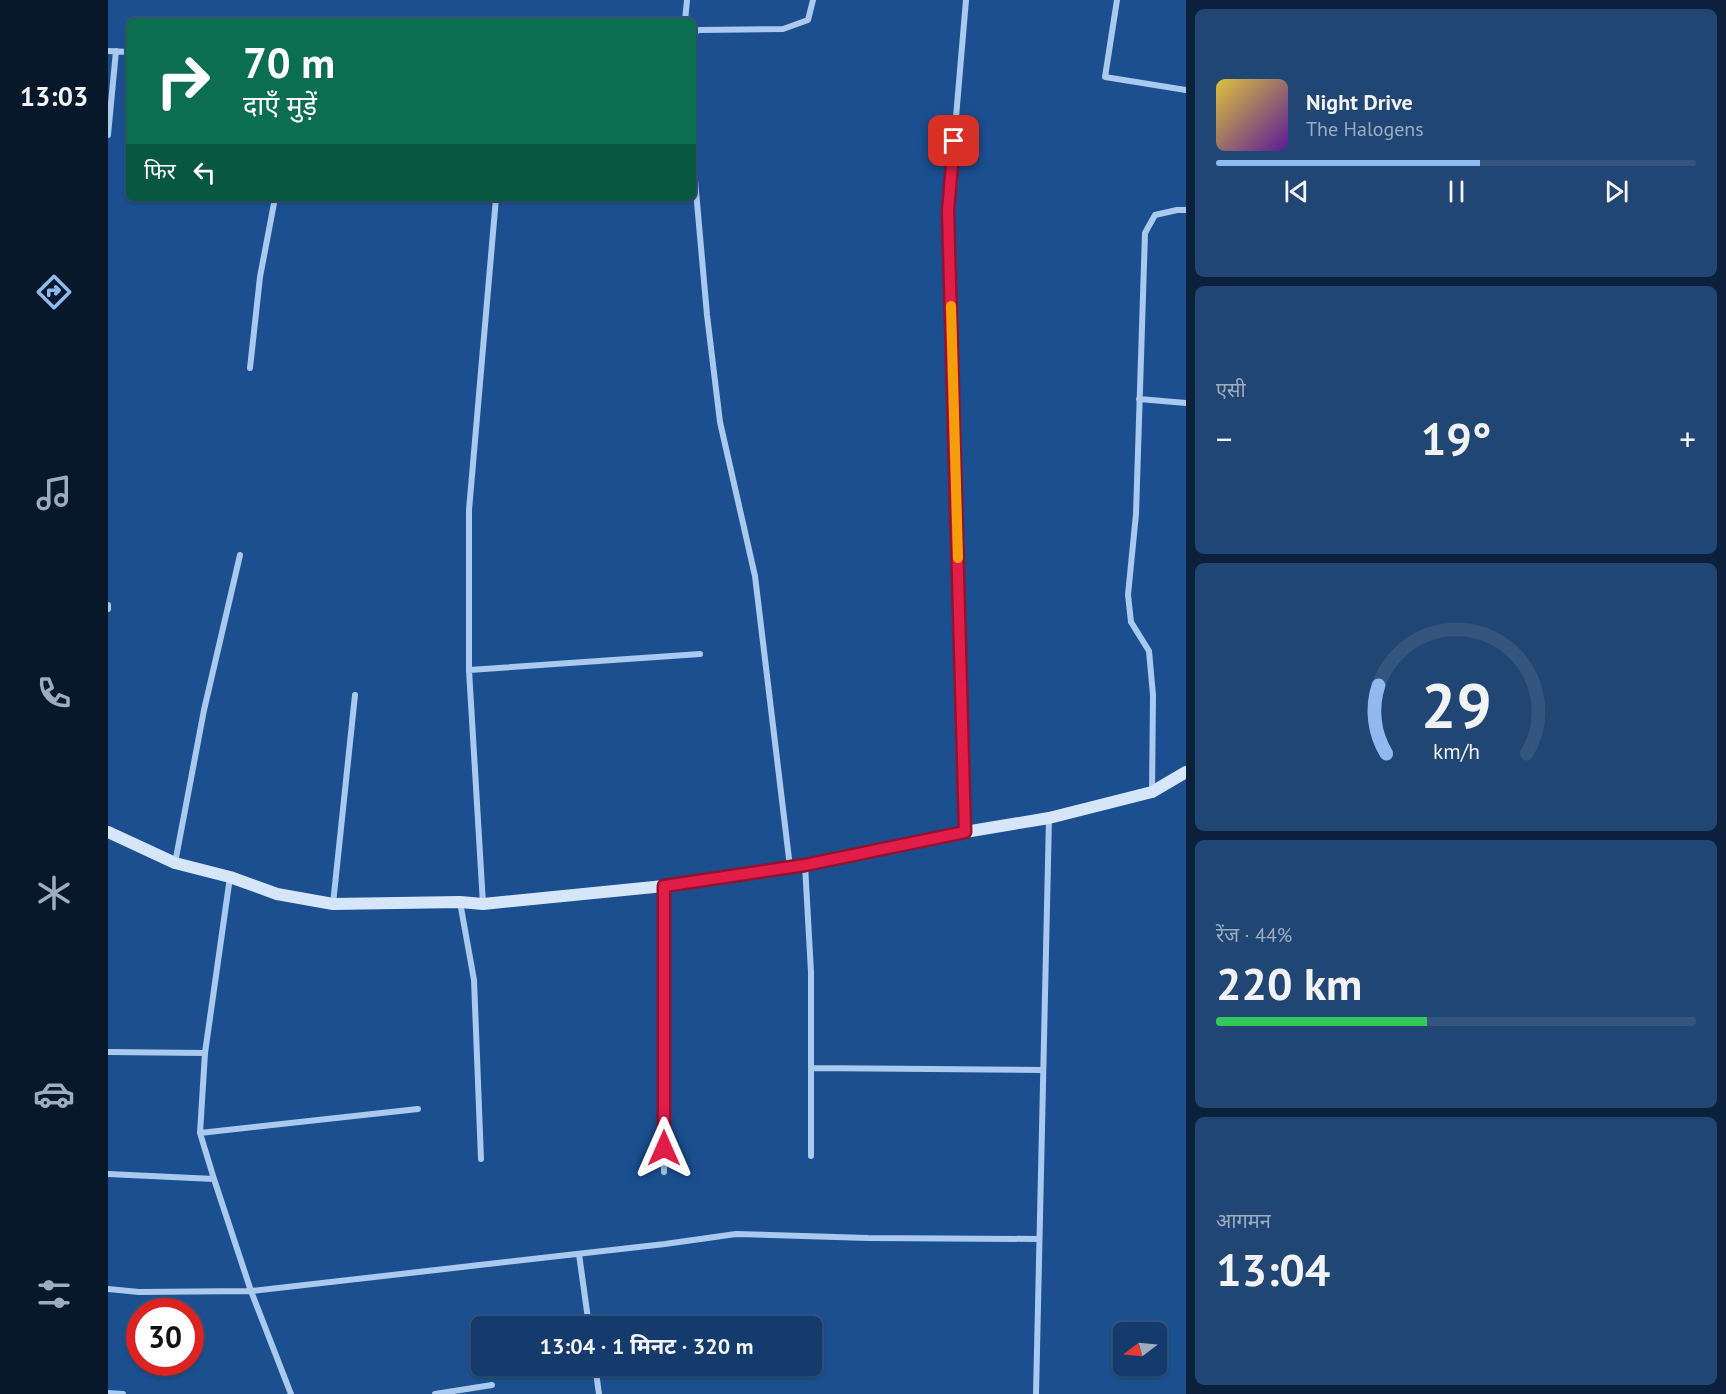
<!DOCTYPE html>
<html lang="hi">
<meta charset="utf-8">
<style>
:root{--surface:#143b6b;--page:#214673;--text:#f1f3f6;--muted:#9dadc1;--line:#33557e;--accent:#90b9f0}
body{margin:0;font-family:"PT Sans","Noto Sans Devanagari",sans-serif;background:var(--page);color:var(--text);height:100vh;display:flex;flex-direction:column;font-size:22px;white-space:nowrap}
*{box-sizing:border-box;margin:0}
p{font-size:20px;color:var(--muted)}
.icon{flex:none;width:33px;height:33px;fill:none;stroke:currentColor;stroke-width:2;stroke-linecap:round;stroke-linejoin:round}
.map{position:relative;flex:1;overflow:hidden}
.details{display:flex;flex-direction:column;gap:9px;padding:9px;background:#0b203b;width:540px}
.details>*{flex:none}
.top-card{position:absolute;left:18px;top:18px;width:570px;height:183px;border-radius:9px;box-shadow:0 2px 4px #0004,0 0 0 2px var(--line);background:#0b6e4f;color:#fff;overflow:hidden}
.needle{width:39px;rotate:254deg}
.tools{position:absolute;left:1005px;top:1322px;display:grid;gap:12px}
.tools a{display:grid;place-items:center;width:54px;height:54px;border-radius:9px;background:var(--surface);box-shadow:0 2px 4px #0004,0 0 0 2px var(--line);font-size:30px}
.speed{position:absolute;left:18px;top:1298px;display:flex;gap:12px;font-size:30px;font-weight:700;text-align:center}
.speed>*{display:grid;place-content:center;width:78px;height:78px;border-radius:50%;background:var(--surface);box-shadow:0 2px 4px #0004,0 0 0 2px var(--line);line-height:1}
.speed .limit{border:9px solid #d22;background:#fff;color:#111}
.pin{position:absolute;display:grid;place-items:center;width:51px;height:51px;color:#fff;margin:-26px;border-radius:12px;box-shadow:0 3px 9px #0006}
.me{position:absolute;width:66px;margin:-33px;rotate:0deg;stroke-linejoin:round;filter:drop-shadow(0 0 4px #0008)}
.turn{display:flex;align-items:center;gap:21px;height:126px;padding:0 18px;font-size:27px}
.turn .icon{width:78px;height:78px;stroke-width:2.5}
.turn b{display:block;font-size:42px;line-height:51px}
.then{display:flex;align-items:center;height:57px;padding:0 18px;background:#0003;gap:12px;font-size:22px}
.big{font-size:45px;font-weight:700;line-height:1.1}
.details .tile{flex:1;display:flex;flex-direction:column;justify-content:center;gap:9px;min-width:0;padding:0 21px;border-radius:9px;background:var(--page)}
.details .dial{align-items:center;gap:0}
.dial svg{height:156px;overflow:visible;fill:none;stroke:var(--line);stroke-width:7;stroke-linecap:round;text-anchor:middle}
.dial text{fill:var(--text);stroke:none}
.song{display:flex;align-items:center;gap:18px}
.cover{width:72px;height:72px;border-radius:9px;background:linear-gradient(135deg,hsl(50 70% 55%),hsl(270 70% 35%))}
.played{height:6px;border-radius:3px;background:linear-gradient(90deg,var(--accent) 55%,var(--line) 55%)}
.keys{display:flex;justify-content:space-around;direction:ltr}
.heat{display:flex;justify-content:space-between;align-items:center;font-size:33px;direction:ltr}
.charge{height:9px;border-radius:4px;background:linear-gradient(90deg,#34c759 44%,var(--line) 0)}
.trip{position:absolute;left:363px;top:1316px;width:351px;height:60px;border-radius:9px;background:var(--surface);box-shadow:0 2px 4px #0004,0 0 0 2px var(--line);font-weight:700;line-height:60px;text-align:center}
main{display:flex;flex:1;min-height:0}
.tab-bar{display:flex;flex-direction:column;width:108px;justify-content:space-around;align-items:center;background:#08182b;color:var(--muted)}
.tab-bar .icon{width:42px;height:42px}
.tab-bar .selected{color:var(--accent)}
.tab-bar b{font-size:27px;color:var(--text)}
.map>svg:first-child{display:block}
</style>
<main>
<nav class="tab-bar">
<b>13:03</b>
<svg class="icon selected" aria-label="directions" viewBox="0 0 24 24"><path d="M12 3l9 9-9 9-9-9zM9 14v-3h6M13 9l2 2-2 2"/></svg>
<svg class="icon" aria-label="music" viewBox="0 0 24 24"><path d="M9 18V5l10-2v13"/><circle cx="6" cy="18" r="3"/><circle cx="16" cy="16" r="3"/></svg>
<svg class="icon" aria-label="phone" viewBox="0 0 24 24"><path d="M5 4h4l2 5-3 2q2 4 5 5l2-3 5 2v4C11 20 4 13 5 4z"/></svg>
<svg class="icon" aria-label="climate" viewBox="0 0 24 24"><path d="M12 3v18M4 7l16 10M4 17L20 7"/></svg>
<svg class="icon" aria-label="car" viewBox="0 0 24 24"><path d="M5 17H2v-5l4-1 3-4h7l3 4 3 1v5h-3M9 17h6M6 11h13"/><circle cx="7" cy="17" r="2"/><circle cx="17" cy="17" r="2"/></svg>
<svg class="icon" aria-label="filters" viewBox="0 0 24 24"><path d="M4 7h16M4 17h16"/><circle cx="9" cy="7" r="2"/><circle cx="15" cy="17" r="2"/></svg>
</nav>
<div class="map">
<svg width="1078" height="1394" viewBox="0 0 1078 1394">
<rect width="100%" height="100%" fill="#1b4f8f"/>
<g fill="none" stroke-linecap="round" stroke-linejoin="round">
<path stroke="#a9c9ee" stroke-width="6" d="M1009 0 997 77 1078 90
M577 21 579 0
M585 33 591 30 675 29 700 20 705 0
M0 51 21 52
M0 135 8 51
M585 157 599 315 612 422 647 576 682 867
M142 368 152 277 167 198
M1031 399 1078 403
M0 605V609
M361 670 592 654
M1044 792 1045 695 1041 651 1023 622 1020 595 1028 514 1037 233 1047 215 1069 210H1078
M857 831 840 211 858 0
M67 863 96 710 132 555
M697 865 703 972V1156
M122 877 97 1053 92 1133 106 1179 143 1291 183 1394
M556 886V1172
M352 902 366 980 373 1159
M225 904 247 695
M375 904 361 670V510L388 198
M0 1052 97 1053
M703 1068 935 1070
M92 1133 310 1109
M0 1174 106 1179
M471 1254 481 1326
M0 1289 31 1292 143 1291 557 1244 628 1234 760 1238 931 1239
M487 1365 491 1394
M0 1393 15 1394
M327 1394 384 1385
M928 1394 941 818"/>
<path stroke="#d6e6fa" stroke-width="12" d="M0 832 67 863 122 877 169 894 225 904 352 902 375 904 556 886 697 865 857 832 941 818 1044 792 1078 772"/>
</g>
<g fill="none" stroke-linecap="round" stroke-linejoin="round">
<defs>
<path id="route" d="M556 1148V886L697 865 857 832 840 211 846 141"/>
</defs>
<use href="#route" stroke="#92132f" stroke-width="15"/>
<use href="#route" stroke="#e11d48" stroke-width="10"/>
<path stroke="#f59e0b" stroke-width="10" d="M843 306 850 558"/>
</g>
</svg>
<div class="tools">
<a><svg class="needle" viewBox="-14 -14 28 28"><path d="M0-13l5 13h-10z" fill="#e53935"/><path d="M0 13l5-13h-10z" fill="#9dadc1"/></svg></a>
</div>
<div class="speed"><div class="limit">30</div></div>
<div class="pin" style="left:846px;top:141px;background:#d93025"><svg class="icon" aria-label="arrive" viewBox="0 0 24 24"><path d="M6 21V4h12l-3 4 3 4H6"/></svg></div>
<svg class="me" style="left:556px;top:1148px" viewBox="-20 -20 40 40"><path d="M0-17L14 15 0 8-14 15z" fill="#e11d48" stroke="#fff" stroke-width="4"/></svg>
<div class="trip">13:04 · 1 मिनट · 320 m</div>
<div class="top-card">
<div class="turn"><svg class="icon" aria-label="right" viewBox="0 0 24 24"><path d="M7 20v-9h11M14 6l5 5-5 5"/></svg><div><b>70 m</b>दाएँ मुड़ें</div></div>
<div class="then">फिर<svg class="icon" aria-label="left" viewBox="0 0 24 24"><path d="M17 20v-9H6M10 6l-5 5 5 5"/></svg></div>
</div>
</div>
<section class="details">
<div class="tile">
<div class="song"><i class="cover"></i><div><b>Night Drive</b><p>The Halogens</p></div></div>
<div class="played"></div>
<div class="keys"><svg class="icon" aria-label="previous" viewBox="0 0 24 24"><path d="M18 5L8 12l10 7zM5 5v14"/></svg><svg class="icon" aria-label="pause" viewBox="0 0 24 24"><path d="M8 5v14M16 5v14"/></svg><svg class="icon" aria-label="next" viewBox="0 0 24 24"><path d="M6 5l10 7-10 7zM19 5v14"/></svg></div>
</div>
<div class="tile"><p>एसी</p>
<div class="heat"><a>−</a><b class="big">19°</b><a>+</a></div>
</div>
<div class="tile dial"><svg viewBox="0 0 100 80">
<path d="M14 69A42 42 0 1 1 86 69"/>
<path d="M14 69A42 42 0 0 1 10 34" stroke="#90b9f0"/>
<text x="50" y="56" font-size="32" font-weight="700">29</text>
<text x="50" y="72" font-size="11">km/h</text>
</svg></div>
<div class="tile"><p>रेंज · 44%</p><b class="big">220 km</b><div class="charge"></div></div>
<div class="tile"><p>आगमन</p><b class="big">13:04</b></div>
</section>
</main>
